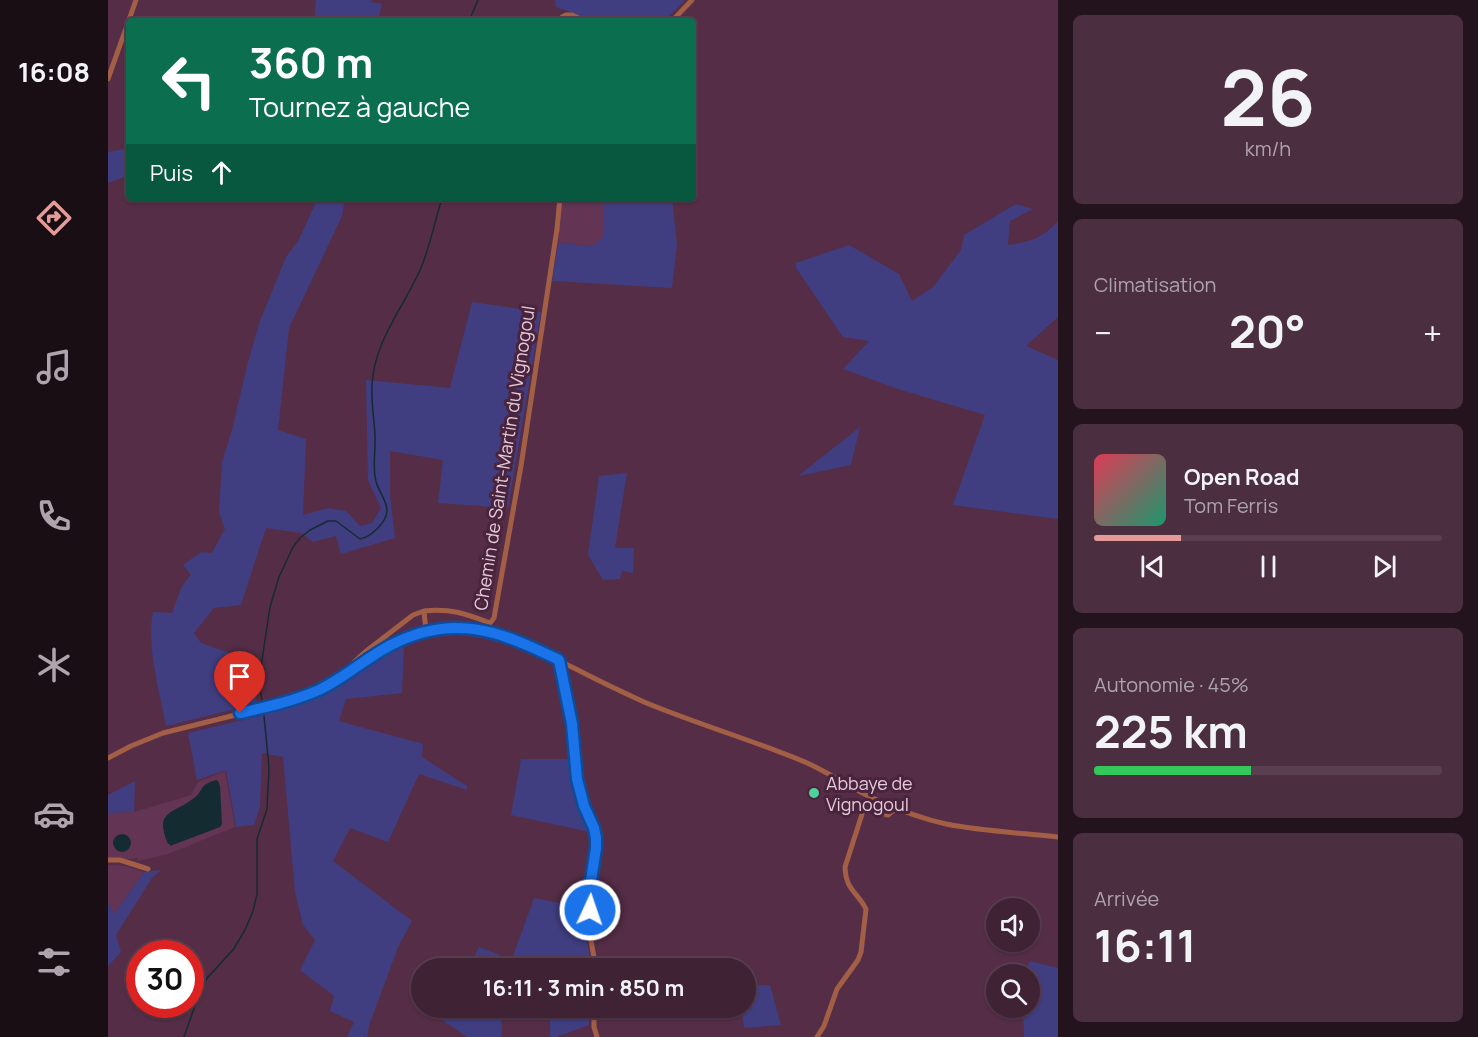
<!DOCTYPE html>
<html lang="fr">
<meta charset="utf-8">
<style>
:root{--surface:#402235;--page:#4b2f41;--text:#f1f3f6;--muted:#aea4ad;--line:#593f50;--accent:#e69b98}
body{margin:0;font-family:Manrope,sans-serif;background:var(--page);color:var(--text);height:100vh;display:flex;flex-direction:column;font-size:22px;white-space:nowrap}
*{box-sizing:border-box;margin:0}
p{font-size:20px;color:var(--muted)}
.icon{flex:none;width:33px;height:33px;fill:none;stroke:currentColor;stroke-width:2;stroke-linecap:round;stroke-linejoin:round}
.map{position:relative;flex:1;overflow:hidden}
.side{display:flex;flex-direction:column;gap:15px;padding:15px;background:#23131d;width:420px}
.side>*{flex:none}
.hud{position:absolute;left:18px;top:18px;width:570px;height:183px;border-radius:6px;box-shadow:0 2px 4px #0004,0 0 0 2px var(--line);background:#0b6e4f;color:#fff;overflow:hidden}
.controls{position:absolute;left:878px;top:898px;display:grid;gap:12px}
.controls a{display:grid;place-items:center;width:54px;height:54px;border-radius:50%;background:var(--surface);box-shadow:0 2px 4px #0004,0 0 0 2px var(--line);font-size:30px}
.speed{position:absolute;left:18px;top:940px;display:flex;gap:12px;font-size:30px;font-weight:700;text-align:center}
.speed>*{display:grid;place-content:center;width:78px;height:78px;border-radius:50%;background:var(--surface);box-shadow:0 2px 4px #0004,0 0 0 2px var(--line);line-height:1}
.speed .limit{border:9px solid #d22;background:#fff;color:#111}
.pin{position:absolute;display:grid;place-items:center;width:51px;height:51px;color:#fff;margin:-62px -26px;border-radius:50% 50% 50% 0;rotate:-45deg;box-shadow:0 0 6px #0007}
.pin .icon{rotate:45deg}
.me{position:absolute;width:66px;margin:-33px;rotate:3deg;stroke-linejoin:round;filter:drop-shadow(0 0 4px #0008)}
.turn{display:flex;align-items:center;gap:21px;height:126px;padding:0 24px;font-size:27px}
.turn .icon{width:78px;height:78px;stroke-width:2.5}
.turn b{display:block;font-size:42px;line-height:51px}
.then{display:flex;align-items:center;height:57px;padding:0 24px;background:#0003;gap:12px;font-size:22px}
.big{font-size:45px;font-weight:700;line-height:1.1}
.side .tile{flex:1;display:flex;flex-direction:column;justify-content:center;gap:9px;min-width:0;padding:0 21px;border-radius:9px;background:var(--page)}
.side .dial{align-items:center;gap:0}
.dial b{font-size:78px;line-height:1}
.song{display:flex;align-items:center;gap:18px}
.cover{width:72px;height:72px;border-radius:9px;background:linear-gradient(135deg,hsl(350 70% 55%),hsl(160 70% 35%))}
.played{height:6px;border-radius:3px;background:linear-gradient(90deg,var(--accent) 25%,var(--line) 25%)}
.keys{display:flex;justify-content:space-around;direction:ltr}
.heat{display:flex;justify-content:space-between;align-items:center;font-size:33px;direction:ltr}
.charge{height:9px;border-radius:4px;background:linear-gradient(90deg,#34c759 45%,var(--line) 0)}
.trip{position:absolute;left:303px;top:958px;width:345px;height:60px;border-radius:30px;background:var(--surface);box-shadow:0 2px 4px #0004,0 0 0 2px var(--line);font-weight:700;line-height:60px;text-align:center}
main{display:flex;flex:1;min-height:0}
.dock{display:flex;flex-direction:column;width:108px;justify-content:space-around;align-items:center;background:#1a0e15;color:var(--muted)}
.dock .icon{width:42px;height:42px}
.dock .selected{color:var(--accent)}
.dock b{font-size:27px;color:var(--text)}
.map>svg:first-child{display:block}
</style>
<main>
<nav class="dock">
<b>16:08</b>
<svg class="icon selected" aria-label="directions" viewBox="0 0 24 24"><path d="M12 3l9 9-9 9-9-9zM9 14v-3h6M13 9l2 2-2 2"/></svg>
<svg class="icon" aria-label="music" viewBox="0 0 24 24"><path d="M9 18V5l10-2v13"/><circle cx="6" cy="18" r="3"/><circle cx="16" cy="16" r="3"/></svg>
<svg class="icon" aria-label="phone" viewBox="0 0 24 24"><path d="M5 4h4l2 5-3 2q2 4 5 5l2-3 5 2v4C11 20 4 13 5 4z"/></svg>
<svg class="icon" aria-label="climate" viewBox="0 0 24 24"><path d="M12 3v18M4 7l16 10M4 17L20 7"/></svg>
<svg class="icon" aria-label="car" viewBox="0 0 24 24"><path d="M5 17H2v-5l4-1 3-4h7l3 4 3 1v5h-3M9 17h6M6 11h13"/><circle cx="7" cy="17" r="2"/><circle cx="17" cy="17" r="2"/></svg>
<svg class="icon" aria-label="filters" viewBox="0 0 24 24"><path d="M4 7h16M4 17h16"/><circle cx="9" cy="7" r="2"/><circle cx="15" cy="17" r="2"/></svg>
</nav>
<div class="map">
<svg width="950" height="1037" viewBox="0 0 950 1037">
<rect width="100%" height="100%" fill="#552d47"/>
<path fill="#633453" d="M453 198H495V236L494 239 484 246 450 243Z
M117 771 127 827 60 854 30 861 29 858 24 859 0 858V813L26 812 83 795 90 782Z
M0 865 17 866 36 872 6 914 0 902Z"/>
<path fill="#403e80" d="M208 0H264L263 2 274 4 270 21H206Z
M447 0H577L556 21H488L448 7Z
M21 148V175L0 183V152Z
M210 198H237L234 216 181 328 170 430 198 439 195 515 220 508 238 511 252 526 264 523 273 508 260 480 258 380 342 388 364 302 433 312 400 508 330 503 335 460 282 451V495L287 538 233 554 228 536 205 542 193 533 158 528 133 605 106 608 86 633 93 643 149 662 148 704 58 726C52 691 38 648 45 612L64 613 74 586 83 575 75 565 93 552 104 553 117 529 111 512 114 462 124 430 140 362 152 321 178 257 190 241Z
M495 198H564L569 245 564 288 444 281 450 243 484 246 493 239 495 236Z
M908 204 925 209 902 221 900 245C922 242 935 238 950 221V317L918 346 950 360V519L845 505 877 415 790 389 735 369 761 341 735 337 688 268V263L741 245 791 274 804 301 825 287 853 250 856 235Z
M752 427 743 465 690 476Z
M519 473 507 548H526L525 573 514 571 512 579 495 580 480 555 491 476Z
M296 644 294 693 238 699 231 721 315 744 314 757 359 786V790L311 774 280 842 242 828 225 861 304 921 290 947 261 1026 259 1037H239L246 1022 222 1011 226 996 192 970 207 940 195 925 187 892 175 757 154 753 152 807 146 825 128 827 118 770 89 780 80 733 152 716 180 708 225 686Z
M413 759H462L482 832 403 815Z
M27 781 26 812 0 813V795Z
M53 870 44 878 8 935 13 952 0 966V902L6 914 36 872Z
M426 898 477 908 478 936 484 969H404V959Z
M371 947 392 955V969H360Z
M922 961 950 968V1037H916L915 1008H921V975H913Z
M638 985H662L673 1025 636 1028 633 1008H638Z
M317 1008H393L394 1037H359Z
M442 1008H481V1025L449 1037H442Z"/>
<path fill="#152b32" d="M108 780 110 781 112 786 114 824 112 827 62 846V844H60C46 810 64 815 86 798 96 791 90 785 108 780Z
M5 843a9 9 0 1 1 18 0a9 9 0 1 1-18 0Z"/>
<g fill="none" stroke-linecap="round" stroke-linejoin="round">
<path stroke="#152b32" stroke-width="1.5" d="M361 21 370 0
M154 701 151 680 162 607 171 577 185 547 192 538 202 530 220 521H228L252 539C263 537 278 523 279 511 279 500 270 491 268 481 264 468 268 449 267 435 266 418 263 402 264 385 266 341 296 307 313 268 322 246 327 221 334 198
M76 1037 89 1000 99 978 125 950 137 930 145 911 149 894V839L159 809 161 767 156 716"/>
<path stroke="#a35f46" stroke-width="5" d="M454 21V17L458 15H464L478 21
M564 21 584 0
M0 79 28 0
M318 631 316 611C343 608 358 614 382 623L386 618 413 466 449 229 452 198
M451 661 464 724 469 779 476 806 486 828 488 839V848L482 887V935L488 969
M242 671 246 662 257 652 305 615 316 611
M0 758 23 746 55 733 180 702C191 698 203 694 214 688 254 667 287 633 334 629 383 624 424 647 466 668 489 680 512 691 536 702 589 724 644 740 697 762 722 773 744 789 769 800 791 810 815 819 838 824 874 831 913 833 950 837
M0 860H12L40 869
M486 1008V1027L489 1037
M709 1037 716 1026 729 989 750 960 753 952 758 909C749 891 738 891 737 867L756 808 780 815 788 808"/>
</g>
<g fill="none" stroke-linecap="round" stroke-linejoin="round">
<defs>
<path id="route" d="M132 713C159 707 186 701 211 690 236 678 257 659 281 646 345 612 392 631 451 660L464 724 469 779 476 806 486 828 488 838V848L482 887V910"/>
</defs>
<use href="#route" stroke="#114b97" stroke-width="15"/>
<use href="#route" stroke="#1a73e8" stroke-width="10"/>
</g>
<circle fill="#4dd39a" stroke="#4a233d" stroke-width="2" cx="706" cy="793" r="6"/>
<g text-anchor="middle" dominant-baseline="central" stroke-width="6" stroke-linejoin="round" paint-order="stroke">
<g font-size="18" fill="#e4cbda" stroke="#4a233d">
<text transform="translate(396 458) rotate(-81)">Chemin de Saint-Martin du Vignogoul</text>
</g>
<g font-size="18" fill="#e4cbda" stroke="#4a233d" text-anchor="start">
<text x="718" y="783">Abbaye de<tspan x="718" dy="21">Vignogoul</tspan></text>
</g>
</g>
</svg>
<div class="controls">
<a><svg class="icon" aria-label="sound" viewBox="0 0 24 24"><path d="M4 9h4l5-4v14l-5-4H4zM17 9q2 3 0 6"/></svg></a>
<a><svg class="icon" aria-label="search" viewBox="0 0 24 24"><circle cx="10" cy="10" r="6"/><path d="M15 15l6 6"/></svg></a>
</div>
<div class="speed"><div class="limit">30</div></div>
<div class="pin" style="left:132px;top:713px;background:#d93025"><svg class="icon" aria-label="arrive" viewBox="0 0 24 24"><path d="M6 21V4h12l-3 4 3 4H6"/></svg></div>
<svg class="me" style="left:482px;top:910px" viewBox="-20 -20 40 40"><circle r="17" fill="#1a73e8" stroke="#fff" stroke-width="3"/><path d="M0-11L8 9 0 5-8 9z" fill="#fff"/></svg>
<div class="trip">16:11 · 3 min · 850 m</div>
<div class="hud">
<div class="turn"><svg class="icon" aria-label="left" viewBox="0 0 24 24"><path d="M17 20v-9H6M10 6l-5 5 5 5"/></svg><div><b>360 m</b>Tournez à gauche</div></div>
<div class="then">Puis<svg class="icon" aria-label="ahead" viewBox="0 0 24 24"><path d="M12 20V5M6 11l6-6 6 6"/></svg></div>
</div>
</div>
<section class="side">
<div class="tile dial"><b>26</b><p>km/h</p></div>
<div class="tile"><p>Climatisation</p>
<div class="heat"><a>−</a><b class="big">20°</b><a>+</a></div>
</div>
<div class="tile">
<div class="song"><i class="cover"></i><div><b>Open Road</b><p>Tom Ferris</p></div></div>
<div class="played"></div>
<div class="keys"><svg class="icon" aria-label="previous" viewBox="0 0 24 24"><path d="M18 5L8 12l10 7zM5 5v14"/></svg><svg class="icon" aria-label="pause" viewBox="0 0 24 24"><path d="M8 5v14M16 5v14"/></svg><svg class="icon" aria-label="next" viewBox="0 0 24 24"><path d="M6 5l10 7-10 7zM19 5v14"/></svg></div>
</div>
<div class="tile"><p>Autonomie · 45%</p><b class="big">225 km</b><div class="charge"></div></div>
<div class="tile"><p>Arrivée</p><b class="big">16:11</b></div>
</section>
</main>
